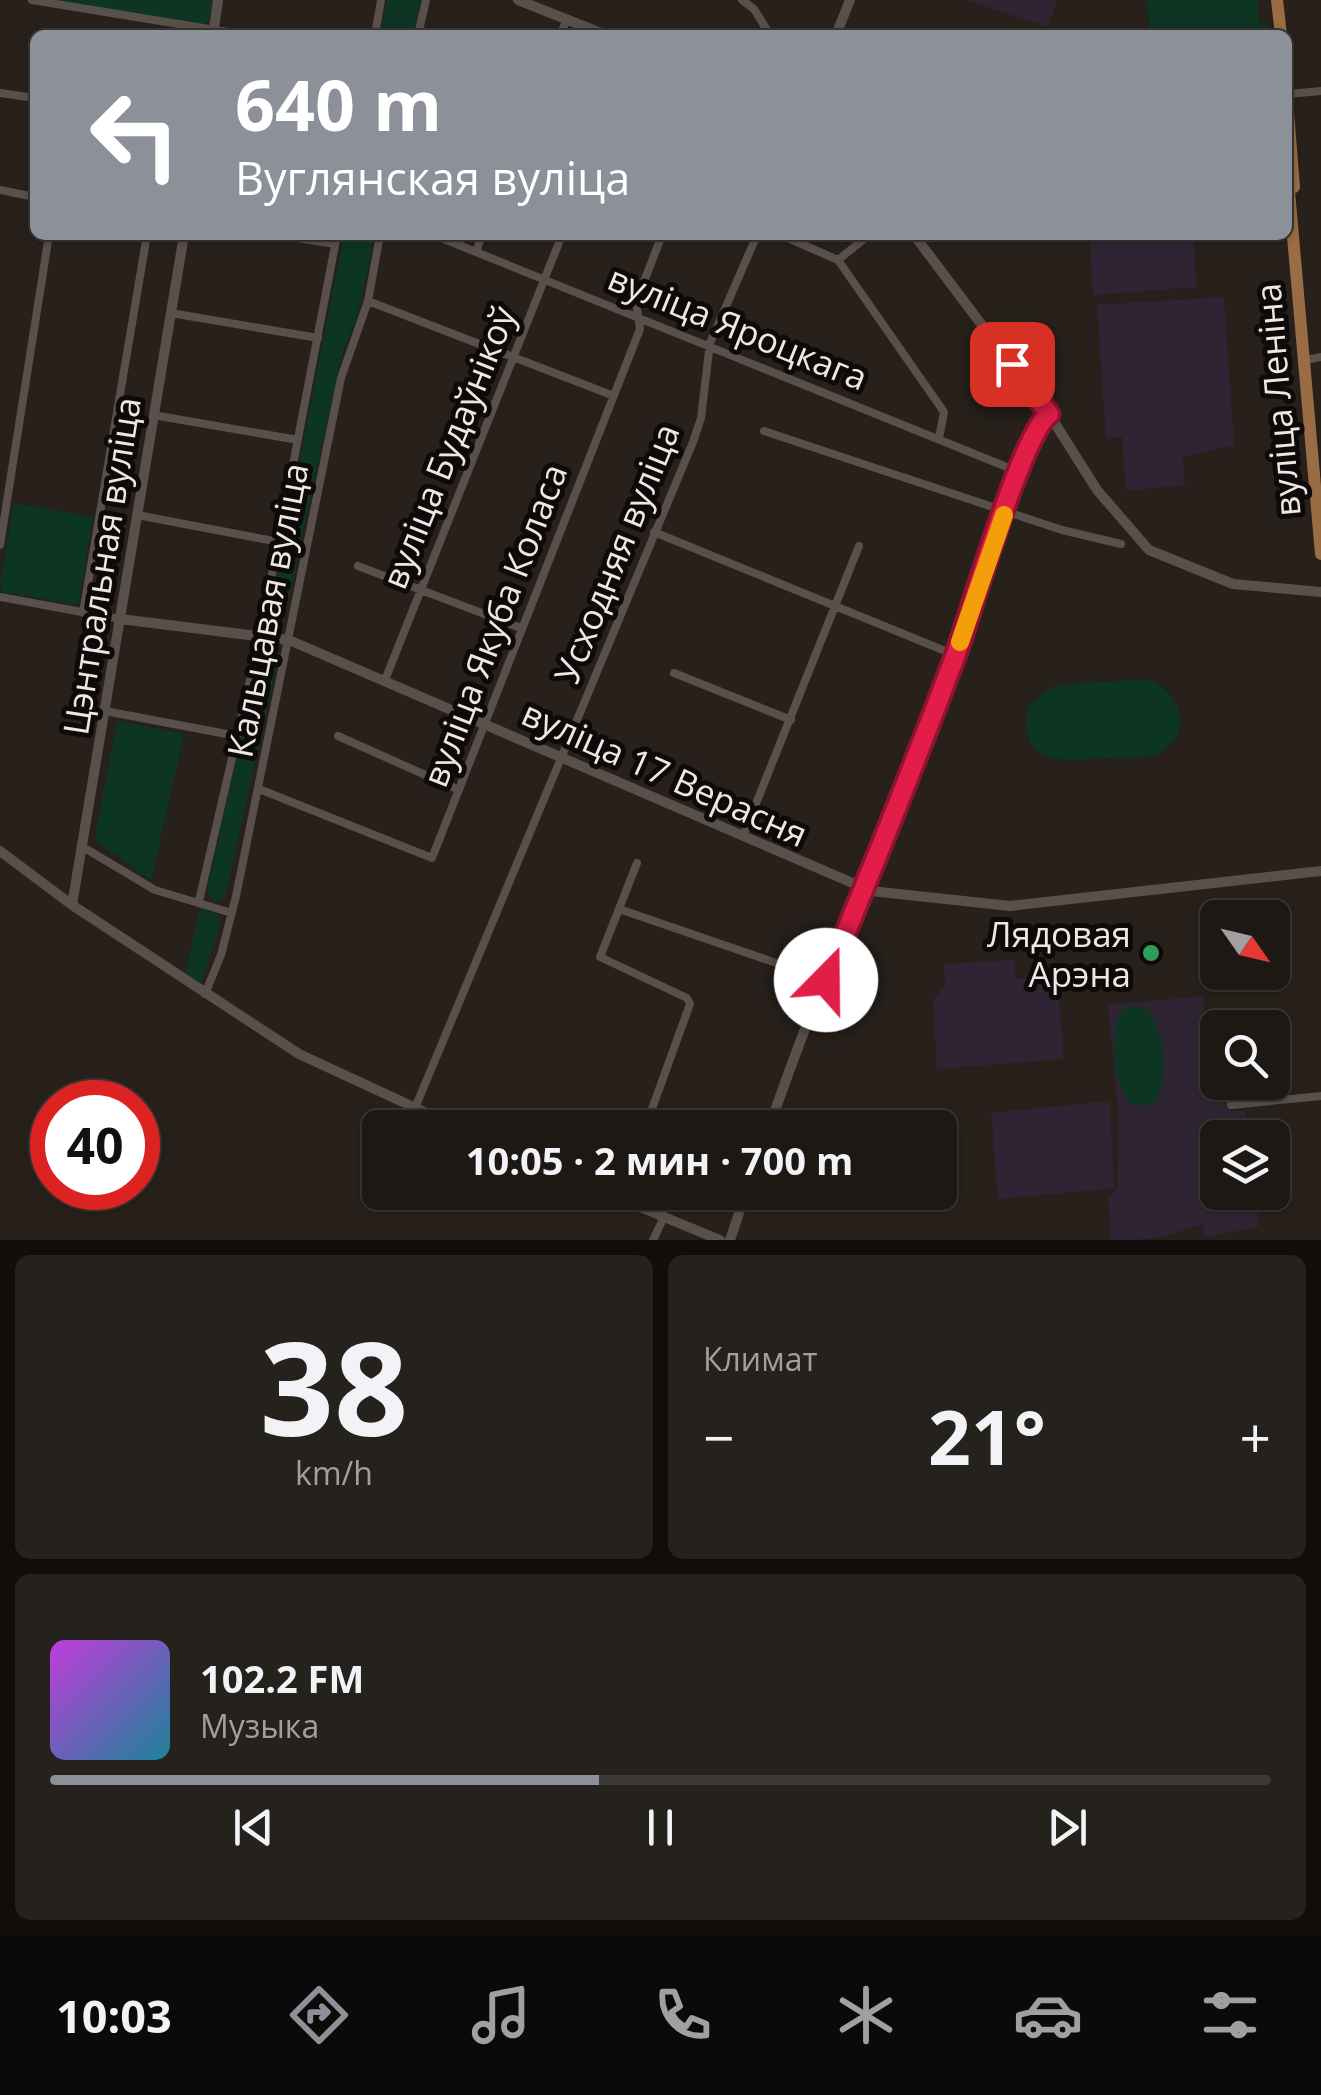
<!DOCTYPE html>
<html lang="ru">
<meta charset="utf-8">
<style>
:root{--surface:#1d1814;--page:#25211d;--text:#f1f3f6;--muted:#a0a0a0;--line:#3b3734;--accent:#8c9099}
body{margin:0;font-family:"Open Sans",sans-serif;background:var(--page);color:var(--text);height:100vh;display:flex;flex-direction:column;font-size:38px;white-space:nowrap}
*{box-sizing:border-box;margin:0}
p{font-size:32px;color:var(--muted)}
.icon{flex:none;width:55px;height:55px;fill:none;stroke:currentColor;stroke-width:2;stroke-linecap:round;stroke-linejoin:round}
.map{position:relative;height:1240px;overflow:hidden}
.side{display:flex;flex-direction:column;gap:15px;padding:15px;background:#100d0b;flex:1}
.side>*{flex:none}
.guide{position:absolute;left:30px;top:30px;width:1262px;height:210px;border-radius:15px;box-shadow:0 2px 8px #0004,0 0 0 2px var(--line);background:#8c9099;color:#fff;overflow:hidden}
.needle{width:65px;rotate:124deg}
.controls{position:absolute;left:1200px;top:900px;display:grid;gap:20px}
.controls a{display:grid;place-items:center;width:90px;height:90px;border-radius:15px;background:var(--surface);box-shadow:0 2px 8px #0004,0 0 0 2px var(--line);font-size:50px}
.speed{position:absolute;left:30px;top:1080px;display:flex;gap:20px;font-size:50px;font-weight:700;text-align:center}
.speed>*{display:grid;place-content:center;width:130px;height:130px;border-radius:50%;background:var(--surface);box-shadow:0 2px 8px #0004,0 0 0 2px var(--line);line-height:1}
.speed .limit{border:15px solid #d22;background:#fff;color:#111}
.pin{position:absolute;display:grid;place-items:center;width:85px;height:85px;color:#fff;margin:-42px;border-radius:20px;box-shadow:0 5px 15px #0006}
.me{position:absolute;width:110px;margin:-55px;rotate:22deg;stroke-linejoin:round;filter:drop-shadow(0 0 8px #0008)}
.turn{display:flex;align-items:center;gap:35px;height:210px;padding:0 40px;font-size:45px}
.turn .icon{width:130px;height:130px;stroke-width:2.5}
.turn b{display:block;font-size:70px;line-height:85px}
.big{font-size:75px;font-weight:700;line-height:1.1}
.side .widget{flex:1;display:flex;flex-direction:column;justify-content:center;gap:15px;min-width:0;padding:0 35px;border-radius:15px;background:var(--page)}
.side .dial{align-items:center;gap:0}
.dial b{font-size:130px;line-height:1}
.song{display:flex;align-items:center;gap:30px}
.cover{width:120px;height:120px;border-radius:15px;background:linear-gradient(135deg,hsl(290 70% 55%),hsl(190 70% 35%))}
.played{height:10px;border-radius:5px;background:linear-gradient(90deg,var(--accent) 45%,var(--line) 45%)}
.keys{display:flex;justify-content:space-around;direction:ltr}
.heat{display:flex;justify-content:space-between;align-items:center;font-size:55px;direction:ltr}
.side .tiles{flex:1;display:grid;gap:15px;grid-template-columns:1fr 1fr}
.widget:last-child{grid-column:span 2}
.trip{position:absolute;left:362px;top:1110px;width:595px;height:100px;border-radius:15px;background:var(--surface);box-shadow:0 2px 8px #0004,0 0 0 2px var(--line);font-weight:700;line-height:100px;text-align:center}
.tab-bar{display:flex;height:160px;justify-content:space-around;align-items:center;background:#0c0a08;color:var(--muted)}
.tab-bar .icon{width:70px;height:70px}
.tab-bar .active{color:var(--accent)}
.tab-bar b{font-size:45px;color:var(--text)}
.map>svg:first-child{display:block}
</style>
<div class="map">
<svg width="1321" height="1240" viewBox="0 0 1321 1240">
<rect width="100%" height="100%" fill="#27201b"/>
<path fill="#2f2433" d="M967 0H1057L1048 27Z
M1089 235H1194L1196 287 1093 295Z
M1224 297 1234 445 1183 457 1185 485 1126 491 1122 437H1106L1097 305Z
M1014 960 1016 979 1057 976 1064 1059 937 1069 933 1000 945 986 944 964Z
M1203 996 1210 1101 1231 1100V1111H1245L1248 1137 1218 1138V1192L1255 1193 1259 1226 1205 1238 1203 1225 1151 1239 1111 1240 1108 1196 1117 1190 1119 1119 1108 1005Z
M1110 1101 1114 1188 998 1199 991 1113Z"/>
<path fill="#0c3523" d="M51 0H213L209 22 202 25Z
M387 0H421L413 35H380Z
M1147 0H1257L1259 23 1269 24 1270 35H1150Z
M344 235H375L358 314 342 354 282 628 270 622 269 616Z
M14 503 93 517 78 605 3 592 0 584Z
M270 645 278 648 279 655 225 898 215 902 207 890 261 648Z
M1149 679C1178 692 1196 729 1163 751 1148 760 1127 757 1110 758 1067 760 1016 770 1028 706L1055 685Z
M117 721 184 734 151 881 98 842 95 836Z
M200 907 219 915 220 927 202 980 197 982 185 975Z
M1132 1006 1146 1008C1164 1026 1170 1080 1155 1102L1143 1106 1130 1103C1113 1085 1110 1033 1121 1011Z"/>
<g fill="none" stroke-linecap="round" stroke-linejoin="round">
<path stroke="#59504b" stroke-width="8" d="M32 0 246 35
M742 0 754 9 770 35
M375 35 381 0
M418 35 426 0
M560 35 567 19
M0 93 35 98
M1288 94 1321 91
M0 190 35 197
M280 235 335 244
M434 235 1019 472
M781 235 838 260 944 412 939 438
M476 252 482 235
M838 260 869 235
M368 301 614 396
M171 313 318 338
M1311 359 1321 357
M153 415 298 440
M764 431 1062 530 1121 544
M137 515 279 542
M654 532 955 655
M0 545 49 235
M358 566 521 628
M0 597 120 619
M83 613 147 235
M674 673 791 720
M385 680 562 235
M105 711 237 736
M338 736 459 790
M259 789 432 858 640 329 636 302 662 235
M743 836 859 546
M83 847 155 890 232 913
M637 863 619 909 826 980
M199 901 260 637 337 235
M619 909 600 957 687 998 690 1004 645 1128
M205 994 221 955 236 896 341 378 368 301 380 235
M1231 1105 1321 1096
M415 1108 693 442 701 418 710 343 757 235
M653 1240 663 1219"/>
<path stroke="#59504b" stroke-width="10" d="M518 0 606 35
M213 35 218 0
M836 35 850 0
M914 235 1049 414 1097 490 1149 550 1233 584 1321 592
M120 619 289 640 871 891 1010 906 1321 871
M0 851 72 905 299 1054 459 1128
M72 905 184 235
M769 1128C836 934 923 747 991 553 1003 518 1022 436 1049 414
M604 1192 720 1240
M730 1240 746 1192"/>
<path stroke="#996c43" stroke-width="12" d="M1277 0 1281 35
M1288 112 1294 187
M1288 180 1321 554"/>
</g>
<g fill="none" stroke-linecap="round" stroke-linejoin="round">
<defs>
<path id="route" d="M826 980C871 872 915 763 956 654 972 610 1021 436 1049 414L1012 364"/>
</defs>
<use href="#route" stroke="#92132f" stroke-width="25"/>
<use href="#route" stroke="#e11d48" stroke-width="18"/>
<path stroke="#f59e0b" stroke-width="18" d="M960 642 1004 515"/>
</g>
<circle fill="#2e9e5b" stroke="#0e0a09" stroke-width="4" cx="1151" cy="953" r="10"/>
<g text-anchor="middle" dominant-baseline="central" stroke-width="10" stroke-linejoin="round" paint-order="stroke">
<g font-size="35" fill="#ede8e5" stroke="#0e0a09">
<text transform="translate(738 327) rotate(22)">вуліца Яроцкага</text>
<text transform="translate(1277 400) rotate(-95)">вуліца Леніна</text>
<text transform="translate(448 447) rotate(-68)">вуліца Будаўнікоў</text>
<text transform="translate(616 553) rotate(-68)">Усходняя вуліца</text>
<text transform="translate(101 566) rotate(-81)">Цэнтральная вуліца</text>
<text transform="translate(267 610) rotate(-79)">Кальцавая вуліца</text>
<text transform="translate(494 625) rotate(-69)">вуліца Якуба Коласа</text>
<text transform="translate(665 773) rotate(24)">вуліца 17 Верасня</text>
</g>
<g font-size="35" fill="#ede8e5" stroke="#0e0a09" text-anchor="end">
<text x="1131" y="933">Лядовая<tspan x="1131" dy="40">Арэна</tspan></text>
</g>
</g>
</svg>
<div class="controls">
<a><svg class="needle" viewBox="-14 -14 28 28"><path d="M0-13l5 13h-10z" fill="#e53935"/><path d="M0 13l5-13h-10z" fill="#a0a0a0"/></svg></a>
<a><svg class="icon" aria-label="search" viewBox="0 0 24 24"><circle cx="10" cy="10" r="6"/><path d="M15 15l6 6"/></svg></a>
<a><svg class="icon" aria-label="layers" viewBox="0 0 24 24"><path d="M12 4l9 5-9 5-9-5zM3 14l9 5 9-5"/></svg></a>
</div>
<div class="speed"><div class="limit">40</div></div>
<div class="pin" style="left:1012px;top:364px;background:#d93025"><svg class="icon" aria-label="arrive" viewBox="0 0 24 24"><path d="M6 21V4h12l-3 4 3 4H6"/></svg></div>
<svg class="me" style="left:826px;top:980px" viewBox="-20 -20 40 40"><circle r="19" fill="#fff"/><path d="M0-13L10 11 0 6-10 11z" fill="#e11d48"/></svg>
<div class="trip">10:05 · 2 мин · 700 m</div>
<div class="guide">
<div class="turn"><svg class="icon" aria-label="left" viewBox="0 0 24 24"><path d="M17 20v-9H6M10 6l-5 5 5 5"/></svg><div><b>640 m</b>Вуглянская вуліца</div></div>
</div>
</div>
<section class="side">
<div class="tiles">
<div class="widget dial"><b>38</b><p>km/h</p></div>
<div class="widget"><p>Климат</p>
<div class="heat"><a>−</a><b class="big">21°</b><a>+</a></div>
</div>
<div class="widget">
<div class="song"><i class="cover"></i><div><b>102.2 FM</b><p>Музыка</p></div></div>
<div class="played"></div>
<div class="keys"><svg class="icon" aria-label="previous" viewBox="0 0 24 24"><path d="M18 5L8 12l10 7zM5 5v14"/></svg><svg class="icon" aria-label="pause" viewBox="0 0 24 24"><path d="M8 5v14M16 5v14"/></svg><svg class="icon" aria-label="next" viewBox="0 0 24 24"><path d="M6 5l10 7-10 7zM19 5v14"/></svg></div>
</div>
</div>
</section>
<nav class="tab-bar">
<b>10:03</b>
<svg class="icon active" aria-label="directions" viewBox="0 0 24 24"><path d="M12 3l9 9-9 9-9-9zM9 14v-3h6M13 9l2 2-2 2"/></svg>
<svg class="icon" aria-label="music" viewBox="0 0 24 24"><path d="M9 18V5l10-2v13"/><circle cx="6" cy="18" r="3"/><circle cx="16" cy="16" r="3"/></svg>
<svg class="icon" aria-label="phone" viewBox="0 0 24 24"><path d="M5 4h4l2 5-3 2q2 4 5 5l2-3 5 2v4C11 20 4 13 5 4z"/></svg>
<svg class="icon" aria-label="climate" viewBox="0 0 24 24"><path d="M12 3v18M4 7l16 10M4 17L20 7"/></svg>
<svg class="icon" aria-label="car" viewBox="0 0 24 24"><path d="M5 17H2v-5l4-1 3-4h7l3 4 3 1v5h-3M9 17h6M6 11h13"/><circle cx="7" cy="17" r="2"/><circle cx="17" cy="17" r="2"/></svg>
<svg class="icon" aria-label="filters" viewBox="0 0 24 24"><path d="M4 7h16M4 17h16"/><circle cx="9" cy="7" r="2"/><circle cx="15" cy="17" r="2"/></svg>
</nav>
